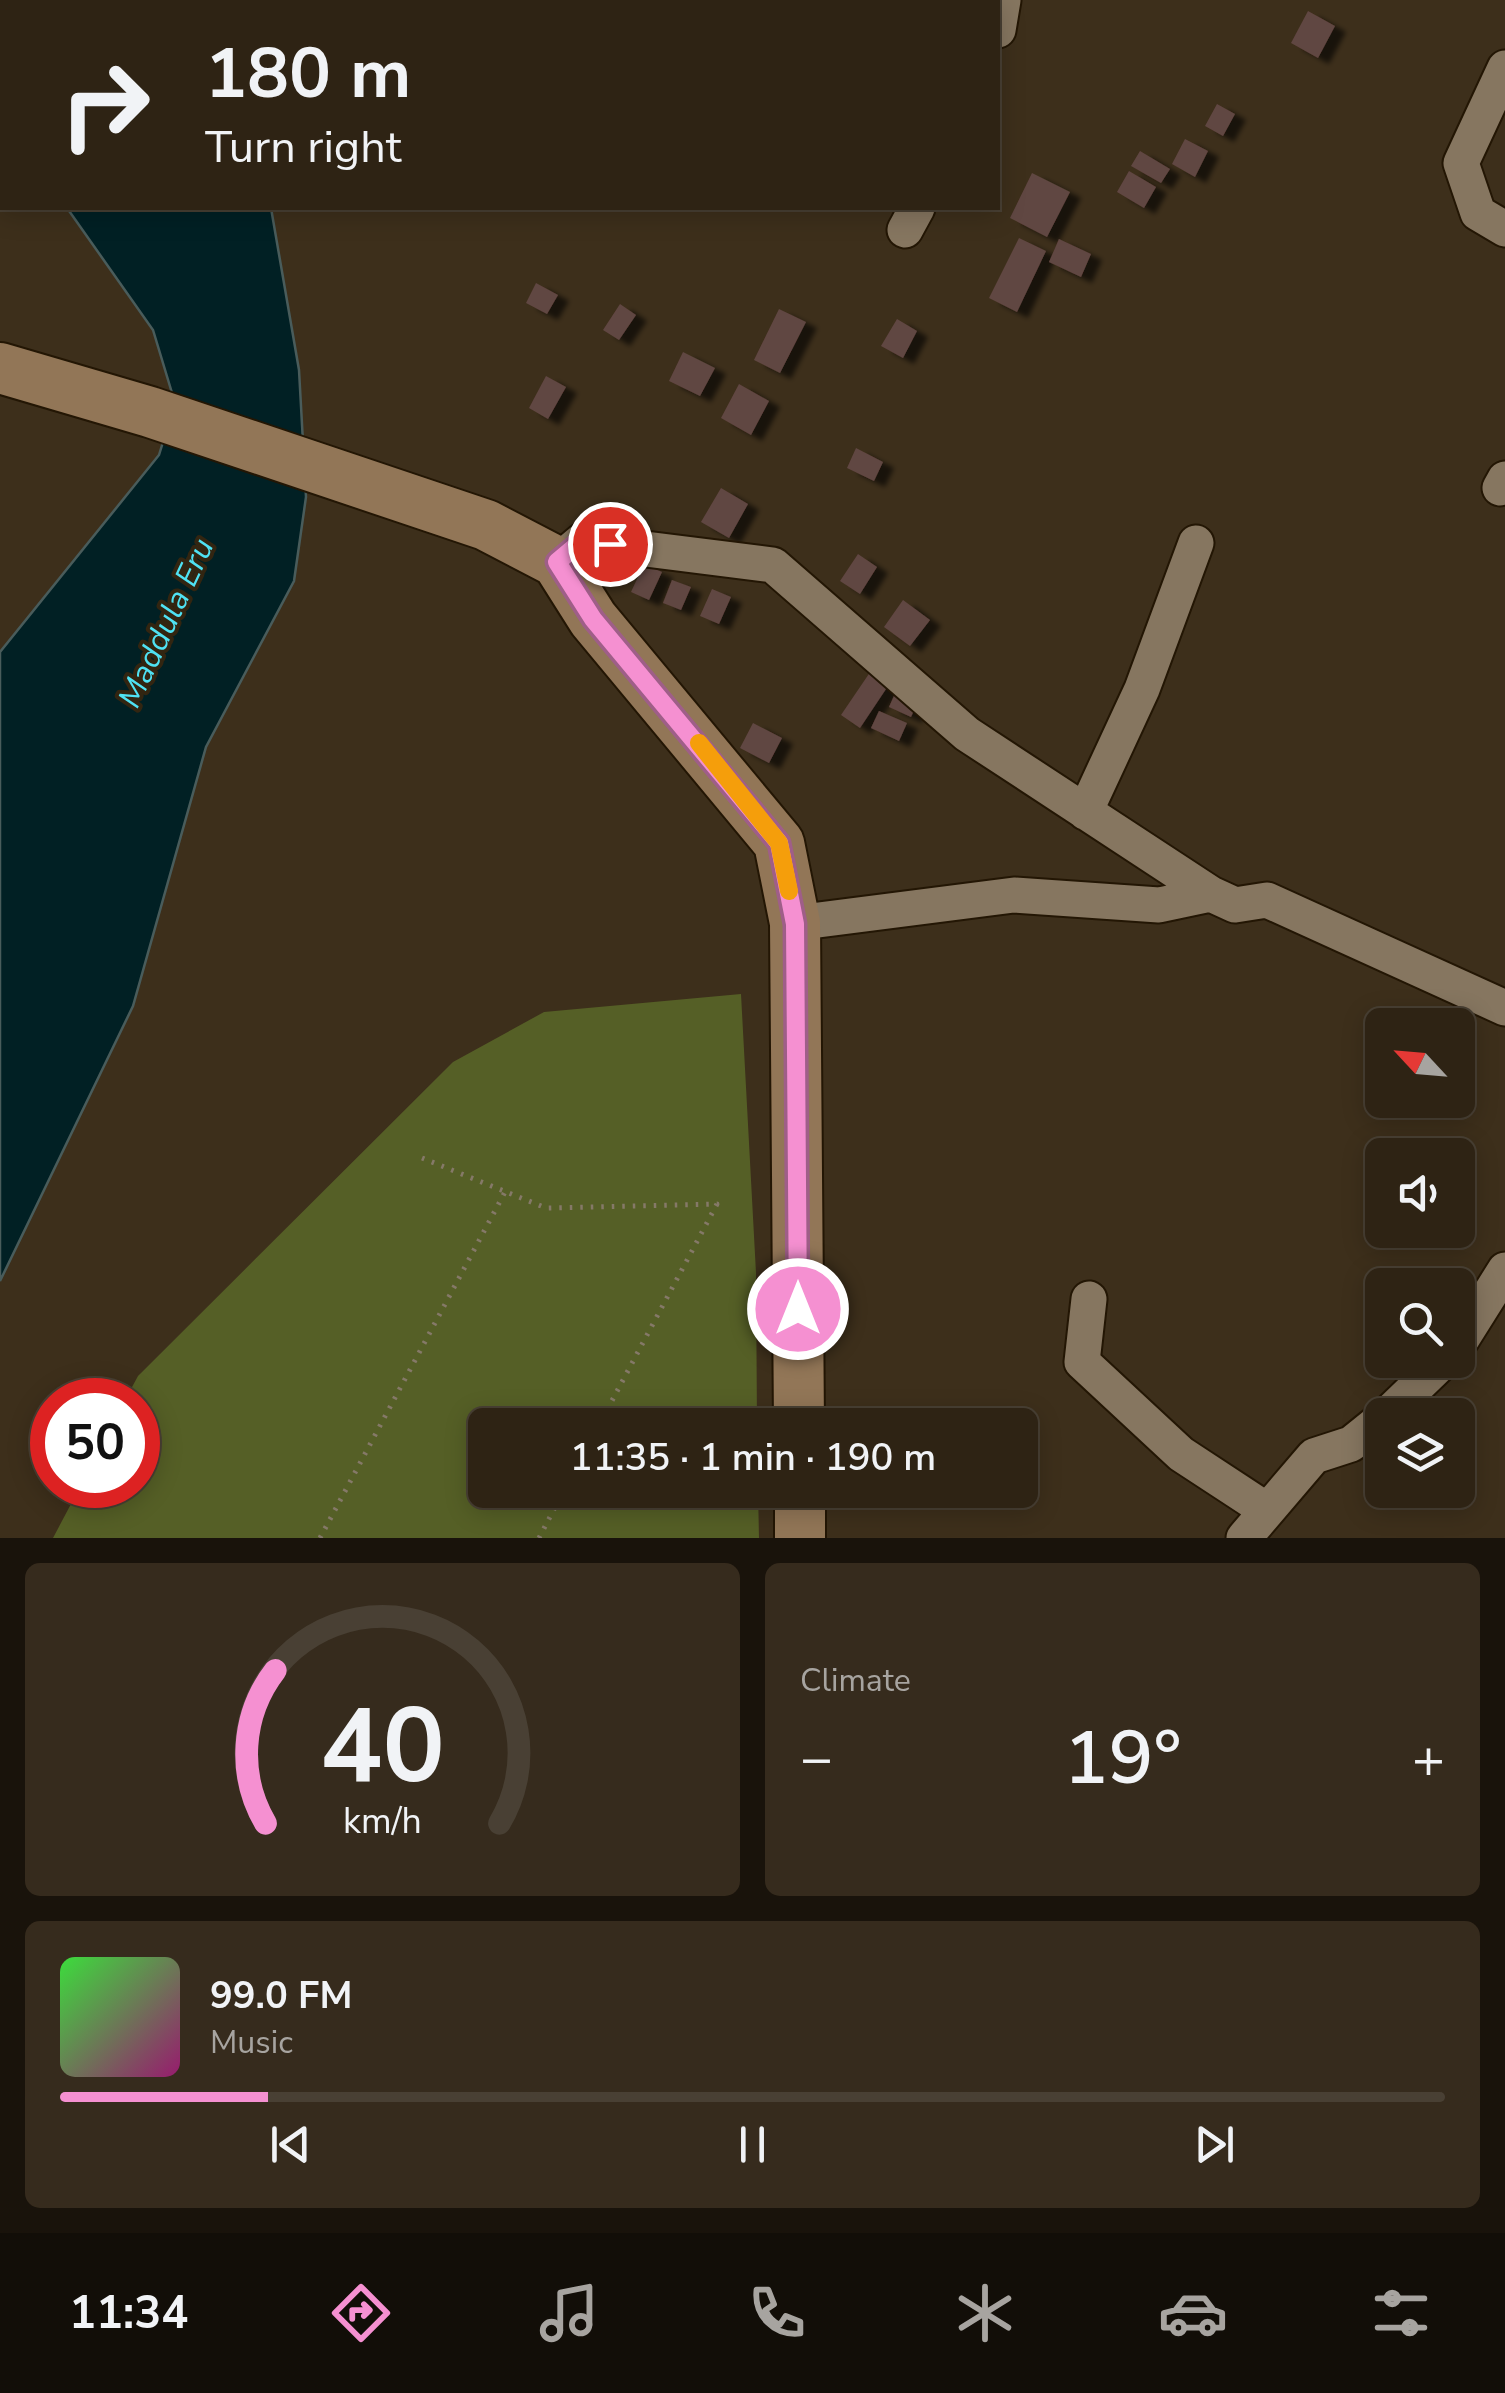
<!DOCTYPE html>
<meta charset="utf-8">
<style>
:root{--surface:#2e2314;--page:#362b1d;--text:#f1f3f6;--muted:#a7a4a0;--line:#494034;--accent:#f590d1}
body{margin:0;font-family:"Nunito Sans",sans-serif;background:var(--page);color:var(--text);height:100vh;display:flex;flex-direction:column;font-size:38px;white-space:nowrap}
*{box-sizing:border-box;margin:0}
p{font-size:32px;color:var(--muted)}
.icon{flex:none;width:55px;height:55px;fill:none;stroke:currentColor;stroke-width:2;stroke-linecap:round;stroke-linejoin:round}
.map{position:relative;height:1538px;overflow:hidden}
.drawer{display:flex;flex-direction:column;gap:25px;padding:25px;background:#19130b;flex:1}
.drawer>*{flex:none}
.banner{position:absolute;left:0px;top:0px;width:1000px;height:210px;box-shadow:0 5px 25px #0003,0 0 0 2px var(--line);background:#2e2314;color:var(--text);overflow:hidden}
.needle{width:65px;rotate:296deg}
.tools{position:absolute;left:1365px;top:1008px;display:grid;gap:20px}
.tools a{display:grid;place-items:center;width:110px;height:110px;border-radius:15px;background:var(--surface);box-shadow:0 5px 25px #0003,0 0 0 2px var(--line);font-size:50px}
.speed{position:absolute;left:30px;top:1378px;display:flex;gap:20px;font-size:50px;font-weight:700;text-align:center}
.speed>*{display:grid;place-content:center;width:130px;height:130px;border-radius:50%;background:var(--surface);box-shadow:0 5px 25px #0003,0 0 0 2px var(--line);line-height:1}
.speed .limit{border:15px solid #d22;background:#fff;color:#111}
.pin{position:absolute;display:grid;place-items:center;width:85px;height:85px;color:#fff;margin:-42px;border:5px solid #fff;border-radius:50%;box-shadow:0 2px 10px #0007}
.me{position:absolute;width:110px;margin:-55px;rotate:0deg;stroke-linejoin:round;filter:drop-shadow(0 0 8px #0008)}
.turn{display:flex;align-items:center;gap:35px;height:210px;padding:0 40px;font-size:45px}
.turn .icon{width:130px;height:130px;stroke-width:2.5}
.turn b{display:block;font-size:70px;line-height:85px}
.big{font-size:75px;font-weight:600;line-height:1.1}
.drawer .widget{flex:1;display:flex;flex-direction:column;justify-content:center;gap:15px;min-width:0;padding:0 35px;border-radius:15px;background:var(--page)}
.drawer .dial{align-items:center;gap:0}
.dial svg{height:260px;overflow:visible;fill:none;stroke:var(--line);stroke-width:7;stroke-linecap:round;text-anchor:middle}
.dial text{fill:var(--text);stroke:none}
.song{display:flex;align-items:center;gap:30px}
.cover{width:120px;height:120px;border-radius:15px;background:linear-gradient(135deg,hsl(120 70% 55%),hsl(320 70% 35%))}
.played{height:10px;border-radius:5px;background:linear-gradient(90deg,var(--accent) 15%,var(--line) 15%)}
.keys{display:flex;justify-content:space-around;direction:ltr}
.heat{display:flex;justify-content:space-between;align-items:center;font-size:55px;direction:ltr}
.drawer .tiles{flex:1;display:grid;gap:25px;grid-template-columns:1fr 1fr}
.widget:last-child{grid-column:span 2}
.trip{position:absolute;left:468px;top:1408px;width:570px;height:100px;border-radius:15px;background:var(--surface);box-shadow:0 5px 25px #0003,0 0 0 2px var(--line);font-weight:600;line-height:100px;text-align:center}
.tabs{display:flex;height:160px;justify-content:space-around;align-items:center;background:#120e08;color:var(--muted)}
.tabs .icon{width:70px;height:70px}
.tabs .active{color:var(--accent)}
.tabs b{font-size:45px;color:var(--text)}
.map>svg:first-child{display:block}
</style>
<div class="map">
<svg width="1505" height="1538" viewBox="0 0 1505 1538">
<defs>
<filter id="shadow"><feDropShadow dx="11" dy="6" stdDeviation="2.5" flood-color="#0009"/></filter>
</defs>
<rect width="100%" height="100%" fill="#3d2f1b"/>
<path fill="#555f26" d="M741 994 756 1273 757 1425H485V1490H758L759 1538H53L81 1485H138V1400H125L138 1376 453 1062 544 1012Z"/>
<path fill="#012024" stroke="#495c5b" stroke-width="2.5" d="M67 208H271L299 370 306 497 294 581 206 747 133 1006 0 1281V652L159 455 175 403 153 330Z"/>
<path fill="#614642" filter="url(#shadow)" d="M1308 11 1335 26 1318 58 1291 43Z
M1217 104 1235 114 1223 136 1205 126Z
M1185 139 1208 151 1195 177 1172 164Z
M1140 151 1170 169 1161 183 1131 166Z
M1129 171 1156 187 1144 208 1117 192Z
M1032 173 1070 192 1047 237 1010 218Z
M1019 238 1046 251 1017 312 989 298Z
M1059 239 1091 254 1081 277 1049 262Z
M536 283 558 295 547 314 526 303Z
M620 304 636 315 619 340 603 330Z
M779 309 806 322 780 373 754 360Z
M897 319 917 331 903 358 881 346Z
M683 352 715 368 700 396 669 381Z
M546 376 566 387 548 419 529 408Z
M739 384 769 401 751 435 721 418Z
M856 448 883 462 874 481 847 468Z
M721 488 748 504 729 538 701 522Z
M858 554 877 567 860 594 840 581Z
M644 564 662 572 649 600 631 592Z
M672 580 691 587 681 610 663 603Z
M712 589 731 597 719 624 700 616Z
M903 600 930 620 910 646 884 627Z
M877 662 896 674 860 728 841 715Z
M902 678 924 688 911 717 889 707Z
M879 711 907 723 899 741 871 728Z
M753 723 782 738 769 763 740 748Z"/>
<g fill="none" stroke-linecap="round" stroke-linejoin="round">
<defs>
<path id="minor" d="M998 30 1003 0
M1505 68 1461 163 1478 213 1505 229
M905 230 917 208
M1500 488 1505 479
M557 562 582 541 773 565 967 734 1211 894 1235 905 1267 900 1505 1008
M1085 812 1142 689 1196 543
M795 923 1014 895 1159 905 1211 894
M1089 1299 1082 1362 1181 1454 1265 1509
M1458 1345 1505 1270
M1387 1415 1444 1360
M1244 1538 1314 1456 1351 1444 1382 1419"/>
<path id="secondary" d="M0 368 150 412 486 525 557 562 593 619 779 843 795 923 799 1425
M800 1490V1538"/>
</defs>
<use href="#minor" stroke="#231604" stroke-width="39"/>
<use href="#secondary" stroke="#231604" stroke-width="54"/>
<path stroke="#857968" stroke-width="5" stroke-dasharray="2.5 8" stroke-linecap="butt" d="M422 1158 546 1208 717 1204 599 1425
M320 1538 505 1192
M539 1538 564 1490"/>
<use href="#minor" stroke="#867660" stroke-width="35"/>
<use href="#secondary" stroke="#927657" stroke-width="50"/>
</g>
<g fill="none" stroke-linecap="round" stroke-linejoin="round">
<defs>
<path id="route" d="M610 544 582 541 557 562 593 619 779 843 795 924 798 1309"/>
</defs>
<use href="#route" stroke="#9f5e88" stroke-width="25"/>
<use href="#route" stroke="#f590d1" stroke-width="18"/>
<path stroke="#f59e0b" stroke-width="18" d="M699 743 779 843 789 891"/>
</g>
<g text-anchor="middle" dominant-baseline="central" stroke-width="8" stroke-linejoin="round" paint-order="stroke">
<g font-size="32" font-style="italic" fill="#4fe2f3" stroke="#322511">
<text transform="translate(166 623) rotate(-65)">Maddula Eru</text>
</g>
</g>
</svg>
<div class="tools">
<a><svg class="needle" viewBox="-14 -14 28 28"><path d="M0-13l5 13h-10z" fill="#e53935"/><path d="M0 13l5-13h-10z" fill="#a7a4a0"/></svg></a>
<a><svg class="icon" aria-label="sound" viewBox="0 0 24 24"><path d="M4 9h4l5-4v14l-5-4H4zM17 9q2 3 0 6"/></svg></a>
<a><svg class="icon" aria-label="search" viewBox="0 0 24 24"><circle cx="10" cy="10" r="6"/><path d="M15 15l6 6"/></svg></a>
<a><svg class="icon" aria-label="layers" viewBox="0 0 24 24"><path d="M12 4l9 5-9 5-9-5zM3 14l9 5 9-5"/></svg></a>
</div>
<div class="speed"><div class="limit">50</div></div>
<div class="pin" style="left:610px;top:544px;background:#d93025"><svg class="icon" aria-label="arrive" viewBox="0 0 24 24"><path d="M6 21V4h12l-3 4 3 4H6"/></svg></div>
<svg class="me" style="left:798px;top:1309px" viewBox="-20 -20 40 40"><circle r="17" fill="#f590d1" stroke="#fff" stroke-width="3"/><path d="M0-11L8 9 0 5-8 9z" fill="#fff"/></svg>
<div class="trip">11:35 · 1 min · 190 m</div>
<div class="banner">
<div class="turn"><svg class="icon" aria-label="right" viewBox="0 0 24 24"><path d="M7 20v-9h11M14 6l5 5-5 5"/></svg><div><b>180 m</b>Turn right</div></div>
</div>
</div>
<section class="drawer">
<div class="tiles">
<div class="widget dial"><svg viewBox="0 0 100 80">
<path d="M14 69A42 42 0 1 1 86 69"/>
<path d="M14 69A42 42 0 0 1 17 22" stroke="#f590d1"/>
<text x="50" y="56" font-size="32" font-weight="700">40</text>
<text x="50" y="72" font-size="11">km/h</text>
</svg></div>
<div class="widget"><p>Climate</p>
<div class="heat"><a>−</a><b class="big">19°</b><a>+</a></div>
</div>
<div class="widget">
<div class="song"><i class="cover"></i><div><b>99.0 FM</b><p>Music</p></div></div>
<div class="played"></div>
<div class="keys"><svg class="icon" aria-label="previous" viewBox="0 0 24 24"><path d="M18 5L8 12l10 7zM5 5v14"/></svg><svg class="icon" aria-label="pause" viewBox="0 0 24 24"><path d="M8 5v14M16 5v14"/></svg><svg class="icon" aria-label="next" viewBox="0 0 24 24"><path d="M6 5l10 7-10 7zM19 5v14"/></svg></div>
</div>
</div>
</section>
<nav class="tabs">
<b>11:34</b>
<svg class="icon active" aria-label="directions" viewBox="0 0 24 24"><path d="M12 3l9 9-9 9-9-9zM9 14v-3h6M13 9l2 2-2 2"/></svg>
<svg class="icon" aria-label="music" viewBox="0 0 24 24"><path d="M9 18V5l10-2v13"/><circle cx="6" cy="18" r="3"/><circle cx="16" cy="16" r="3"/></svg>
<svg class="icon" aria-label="phone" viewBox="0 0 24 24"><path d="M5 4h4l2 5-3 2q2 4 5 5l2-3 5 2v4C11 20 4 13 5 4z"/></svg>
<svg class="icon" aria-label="climate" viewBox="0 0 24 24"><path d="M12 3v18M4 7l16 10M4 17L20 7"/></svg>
<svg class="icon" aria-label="car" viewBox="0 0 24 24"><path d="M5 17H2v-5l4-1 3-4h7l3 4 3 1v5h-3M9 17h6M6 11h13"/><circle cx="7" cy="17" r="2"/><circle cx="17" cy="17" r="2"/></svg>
<svg class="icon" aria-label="filters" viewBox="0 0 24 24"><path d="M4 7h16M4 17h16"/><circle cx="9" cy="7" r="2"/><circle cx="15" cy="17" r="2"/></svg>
</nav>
